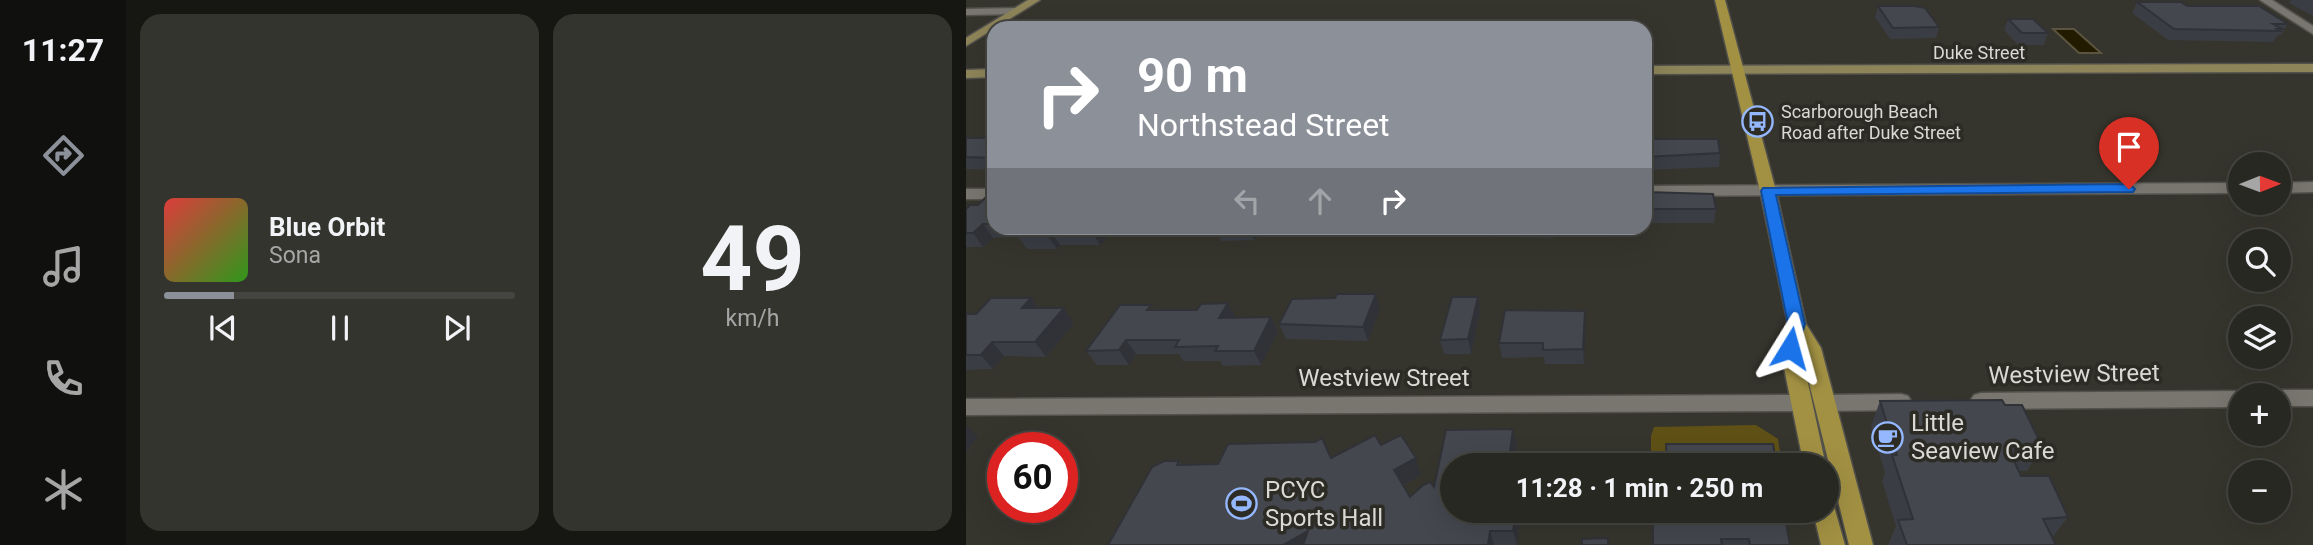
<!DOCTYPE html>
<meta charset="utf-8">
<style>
:root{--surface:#282822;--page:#34342f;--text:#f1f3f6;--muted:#a5a6a5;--line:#444440;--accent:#8c9099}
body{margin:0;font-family:Roboto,sans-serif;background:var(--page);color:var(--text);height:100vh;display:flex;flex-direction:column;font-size:26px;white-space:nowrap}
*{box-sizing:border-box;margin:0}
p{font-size:23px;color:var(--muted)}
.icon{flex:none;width:38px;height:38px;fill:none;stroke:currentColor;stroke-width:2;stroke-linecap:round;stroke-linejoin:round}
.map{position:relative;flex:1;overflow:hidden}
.side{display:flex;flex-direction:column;gap:14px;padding:14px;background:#161613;width:840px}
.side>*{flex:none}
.banner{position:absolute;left:21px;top:21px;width:665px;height:214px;border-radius:21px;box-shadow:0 7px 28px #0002,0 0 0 2px var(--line);background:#8c9099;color:#fff;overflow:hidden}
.needle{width:46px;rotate:89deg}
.fabs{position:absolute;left:1262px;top:152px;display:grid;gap:14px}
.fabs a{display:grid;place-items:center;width:63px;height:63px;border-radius:50%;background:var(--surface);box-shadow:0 7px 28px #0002,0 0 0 2px var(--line);font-size:35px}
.speed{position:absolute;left:21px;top:432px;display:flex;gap:14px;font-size:35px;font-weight:700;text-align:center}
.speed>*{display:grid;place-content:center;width:91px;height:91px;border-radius:50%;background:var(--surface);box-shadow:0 7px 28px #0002,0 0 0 2px var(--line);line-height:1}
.speed .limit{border:10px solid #d22;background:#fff;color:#111}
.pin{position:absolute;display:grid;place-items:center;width:60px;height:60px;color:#fff;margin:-72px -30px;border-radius:50% 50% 50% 0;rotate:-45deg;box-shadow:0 0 7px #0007}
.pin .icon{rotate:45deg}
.me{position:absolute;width:77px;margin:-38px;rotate:8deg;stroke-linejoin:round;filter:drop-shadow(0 0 5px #0008)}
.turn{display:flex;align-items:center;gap:24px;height:147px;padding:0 35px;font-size:32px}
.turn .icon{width:91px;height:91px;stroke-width:2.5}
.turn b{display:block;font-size:49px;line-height:60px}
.lanes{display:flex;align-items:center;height:66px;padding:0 35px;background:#0003;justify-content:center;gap:35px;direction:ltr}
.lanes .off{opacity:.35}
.side .card{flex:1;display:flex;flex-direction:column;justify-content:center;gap:10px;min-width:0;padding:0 24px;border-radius:21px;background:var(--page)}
.side .dial{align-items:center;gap:0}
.dial b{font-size:91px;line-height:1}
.song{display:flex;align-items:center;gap:21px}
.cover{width:84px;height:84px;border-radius:10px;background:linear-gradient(135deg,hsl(0 70% 55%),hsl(110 70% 35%))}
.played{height:7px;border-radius:4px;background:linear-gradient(90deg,var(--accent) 20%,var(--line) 20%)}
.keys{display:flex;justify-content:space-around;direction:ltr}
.side .tiles{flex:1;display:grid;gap:14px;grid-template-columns:repeat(2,1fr)}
.trip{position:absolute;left:474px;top:453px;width:399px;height:70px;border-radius:35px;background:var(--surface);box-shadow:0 7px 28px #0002,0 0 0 2px var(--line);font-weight:700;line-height:70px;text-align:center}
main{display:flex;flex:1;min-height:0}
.tabs{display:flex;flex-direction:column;width:126px;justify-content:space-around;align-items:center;background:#10100e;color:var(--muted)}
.tabs .icon{width:49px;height:49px}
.tabs .current{color:var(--accent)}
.tabs b{font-size:32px;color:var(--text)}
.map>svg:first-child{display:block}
</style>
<main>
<nav class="tabs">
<b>11:27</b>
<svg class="icon current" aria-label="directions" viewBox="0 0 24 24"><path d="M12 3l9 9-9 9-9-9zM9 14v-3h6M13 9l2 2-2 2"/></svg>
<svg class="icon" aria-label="music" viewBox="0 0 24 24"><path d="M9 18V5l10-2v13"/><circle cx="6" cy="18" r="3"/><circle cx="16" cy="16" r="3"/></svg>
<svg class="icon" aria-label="phone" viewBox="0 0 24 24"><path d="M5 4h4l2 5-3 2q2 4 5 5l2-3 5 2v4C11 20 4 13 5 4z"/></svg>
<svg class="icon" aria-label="climate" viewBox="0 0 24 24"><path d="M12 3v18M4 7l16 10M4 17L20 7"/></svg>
</nav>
<section class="side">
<div class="tiles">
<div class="card">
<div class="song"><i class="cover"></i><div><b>Blue Orbit</b><p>Sona</p></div></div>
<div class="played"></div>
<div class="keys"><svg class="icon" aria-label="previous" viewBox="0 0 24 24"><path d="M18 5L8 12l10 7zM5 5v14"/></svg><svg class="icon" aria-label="pause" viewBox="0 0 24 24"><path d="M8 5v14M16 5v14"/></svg><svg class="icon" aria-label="next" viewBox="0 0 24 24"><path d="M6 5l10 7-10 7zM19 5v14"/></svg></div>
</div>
<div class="card dial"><b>49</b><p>km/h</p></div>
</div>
</section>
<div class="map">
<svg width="1347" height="545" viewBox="0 0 1347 545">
<rect width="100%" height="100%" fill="#36352d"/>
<path fill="#5f5116" d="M790 425 812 439 816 465 804 458H685V436L688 427Z"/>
<path fill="#231b00" stroke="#5a5440" stroke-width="2" d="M1087 29H1108L1135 53H1113Z"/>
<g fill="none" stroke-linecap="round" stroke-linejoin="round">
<defs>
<path id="street" d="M1294 0H1306L1347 26V34Z
M0 9 51 8 56 11 51 14 0 15Z
M1347 182V192L1312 193V183Z
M1274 183V193L679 196V186Z
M0 189H28V199H0Z
M1312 390H1347V406H1312V396H1303Z
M1274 391 1283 396H1274V407L1015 409 1008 407 1004 401 1008 395 1015 393Z
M935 394 942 396 946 402 942 408 935 410 859 411 852 409 848 403 852 397 859 395Z
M835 395 842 397 846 403 842 409 835 411 0 415V399Z"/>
<path id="secondary" d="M62 0H74L0 46V38Z
M1347 64V72L679 74V66Z
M28 69V77L0 78V70Z"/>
<path id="primary" d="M749 0H759L810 191 840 324 855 348 907 545H883L834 346 860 466H838L814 348 822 324 794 191Z
M861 501 867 503 879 545H855L847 511H861Z"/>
</defs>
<use href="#street" stroke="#53514b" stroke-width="3"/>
<use href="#secondary" stroke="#53514b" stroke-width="3"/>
<use href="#primary" stroke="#53514b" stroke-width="3"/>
<use href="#street" fill="#78766e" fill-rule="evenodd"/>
<use href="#secondary" fill="#8d8459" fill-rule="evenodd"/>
<use href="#primary" fill="#a29143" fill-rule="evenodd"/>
</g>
<path fill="#3a3d43" d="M1325 0H1347V16L1323 3Z
M1171 2 1221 6 1322 24 1315 35H1312L1307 42 1202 40 1166 13Z
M912 6 973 27 970 38 924 39 909 17Z
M1042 19 1082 33 1078 45H1052L1038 30Z
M28 131V170L0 169V138H19Z
M679 139 754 153 753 167 679 170Z
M679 192 750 209 748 223H679Z
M28 197V228H149L134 245H94L91 249H61L52 237 27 238 17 247H0V209L12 205Z
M249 228H658H625V233H589L588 238 519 237 518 231 443 234V232L292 235 288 240 255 241Z
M512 297 514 312 505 354H478L474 340Z
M65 298 73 308 108 323 80 357 38 356 27 369 0 370V314H10Z
M414 308 402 341 320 339 313 324Z
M189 310 269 318 305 317 312 332 295 365 257 366 254 361H217L213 354H170L163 365H131L120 351Z
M620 325 618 364H579L578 357 536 358 533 343Z
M914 401 1039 405 1076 446 1061 471H1053L1055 476 1102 517 1086 538 1090 545H922L930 526 916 481 919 473 905 426Z
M547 429 551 446 548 466H486V511H552L554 521 551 545H142L186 467 198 461H213L216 465 252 464 262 444 349 442 356 438 365 458 409 435 415 445 435 435 450 458 455 475 437 486 444 497 457 485 464 482 468 487 480 430Z
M686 511H818L824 545H687Z"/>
<path fill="#303237" d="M17 224 27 238 17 247 7 233Z
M129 228H149L134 245 126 231Z
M283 228H288L292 235 288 240Z
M85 231 94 245 91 249 81 235Z
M410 294 414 308 402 341 397 327Z
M512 297 514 312 505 354 502 339Z
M65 298 76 312 56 308Z
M262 303 270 317 253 318Z
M98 308 108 323 80 357 69 342Z
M619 311 620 325 618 364 617 349Z
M305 317 312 332 295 365 288 351Z
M160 340 170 354 163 365 153 350Z
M26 342 38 356 27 369 15 355Z
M0 425 12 437 0 452Z
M547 429 551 446 548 466H544L543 459Z
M450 458 455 475 434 487 428 470Z
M550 511H552L554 521 551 545 547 531Z
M342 531 350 545H317Z
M524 531 528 545H522Z"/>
<path fill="#44474e" stroke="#303237" stroke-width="2" d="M1171 2H1215L1221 6H1293L1322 24H1307L1316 29H1311L1314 31 1208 29Z
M912 6H949L959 8 973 27 927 28Z
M1042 19H1067L1082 33H1056Z
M28 131V158L0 157V138H19Z
M679 139H752L754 153 679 157Z
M679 192 747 194 750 209H679Z
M20 197H28V224H17L7 233H0V209L4 205H12Z
M58 228H129L126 231H85L81 235H51Z
M371 294H410L397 327 313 324 326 299 369 298Z
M486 297H512L502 339 474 340Z
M25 298H65L56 308H98L69 342H26L15 355H0V314H10Z
M262 303 253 318 305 317 288 351H249L252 346 209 347 213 340H160L153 350 120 351 154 305H185L181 310H231L235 304Z
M539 310 619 311 617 349 577 350V343H533Z
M1036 400 1039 405H1056L1076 446H1041L1055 476H1083L1102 517 1077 519 1090 545H941L932 520 947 519 926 455H931L914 401Z
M547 429 543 459H522L521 466H486V511H550L547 531H524L522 545H337L342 531 317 545H142L186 467 198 461H213L211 465 252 464 262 444 349 442 356 438 365 458 409 435 415 445 435 435 450 458 428 470 444 497 457 485 464 482 468 487 480 430Z
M700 444H807L811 466H701Z
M687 511H818L824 545H784L783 539H755L756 545H687Z
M642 538V545H616V539Z"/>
<path fill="#1a73e8" stroke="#114b97" stroke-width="2" d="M1163 184 1169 189 1167 192 810 195 839 324 830 353H817L815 348 822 324 795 191 797 188Z"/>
<defs>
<symbol id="bus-ring" viewBox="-11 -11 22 22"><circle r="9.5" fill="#2c2b24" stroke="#94b7fd" stroke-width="1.5"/><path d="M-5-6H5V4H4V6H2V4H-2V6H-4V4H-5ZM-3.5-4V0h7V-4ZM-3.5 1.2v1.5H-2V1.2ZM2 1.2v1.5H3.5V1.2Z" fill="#94b7fd"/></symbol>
<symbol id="cafe-ring" viewBox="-11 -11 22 22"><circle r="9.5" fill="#2c2b24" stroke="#94b7fd" stroke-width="1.5"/><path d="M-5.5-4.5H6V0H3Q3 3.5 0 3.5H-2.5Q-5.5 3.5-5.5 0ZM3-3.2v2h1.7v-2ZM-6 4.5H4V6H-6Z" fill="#94b7fd"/></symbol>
<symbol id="stadium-ring" viewBox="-11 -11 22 22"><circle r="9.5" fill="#2c2b24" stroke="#94b7fd" stroke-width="1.5"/><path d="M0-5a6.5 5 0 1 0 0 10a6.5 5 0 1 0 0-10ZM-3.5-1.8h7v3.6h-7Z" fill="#94b7fd"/></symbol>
</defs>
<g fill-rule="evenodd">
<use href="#bus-ring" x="774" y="104" width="35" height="35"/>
<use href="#cafe-ring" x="904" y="420" width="35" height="35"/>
<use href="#stadium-ring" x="258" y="486" width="35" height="35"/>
</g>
<g text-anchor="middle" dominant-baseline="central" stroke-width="7" stroke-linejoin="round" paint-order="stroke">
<g font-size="18" fill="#dad9d4" stroke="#2c2b24">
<text x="1013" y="52">Duke Street</text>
</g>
<g font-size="18" fill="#dad9d4" stroke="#2c2b24" text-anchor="start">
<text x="815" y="111">Scarborough Beach<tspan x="815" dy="21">Road after Duke Street</tspan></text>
</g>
<g font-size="24" fill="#dad9d4" stroke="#2c2b24">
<text transform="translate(1108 374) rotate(-1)">Westview Street</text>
<text x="418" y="378">Westview Street</text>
</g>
<g font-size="24" fill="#dad9d4" stroke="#2c2b24" text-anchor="start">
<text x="945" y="423">Little<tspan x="945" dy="28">Seaview Cafe</tspan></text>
<text x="299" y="490">PCYC<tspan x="299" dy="28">Sports Hall</tspan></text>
</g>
</g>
</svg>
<div class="fabs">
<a><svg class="needle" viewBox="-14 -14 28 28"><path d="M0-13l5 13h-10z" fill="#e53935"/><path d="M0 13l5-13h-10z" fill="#a5a6a5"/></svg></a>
<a><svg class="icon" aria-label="search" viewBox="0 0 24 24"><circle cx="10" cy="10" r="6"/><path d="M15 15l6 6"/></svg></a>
<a><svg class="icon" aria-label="layers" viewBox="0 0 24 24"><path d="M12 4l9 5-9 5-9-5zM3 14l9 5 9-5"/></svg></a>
<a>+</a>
<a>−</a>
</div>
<div class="speed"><div class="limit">60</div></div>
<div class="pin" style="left:1163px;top:189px;background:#d93025"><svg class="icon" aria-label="arrive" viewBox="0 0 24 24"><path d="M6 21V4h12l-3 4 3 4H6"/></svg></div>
<svg class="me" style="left:824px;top:348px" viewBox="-20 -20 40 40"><path d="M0-17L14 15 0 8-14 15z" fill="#1a73e8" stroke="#fff" stroke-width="4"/></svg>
<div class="trip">11:28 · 1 min · 250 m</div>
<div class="banner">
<div class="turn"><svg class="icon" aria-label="right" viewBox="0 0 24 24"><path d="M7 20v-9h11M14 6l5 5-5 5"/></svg><div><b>90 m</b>Northstead Street</div></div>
<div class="lanes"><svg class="icon off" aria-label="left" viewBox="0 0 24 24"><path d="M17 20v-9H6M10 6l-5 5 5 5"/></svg><svg class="icon off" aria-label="ahead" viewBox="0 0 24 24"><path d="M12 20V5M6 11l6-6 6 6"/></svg><svg class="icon" aria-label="right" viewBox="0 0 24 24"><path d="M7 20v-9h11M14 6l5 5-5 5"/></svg></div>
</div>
</div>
</main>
